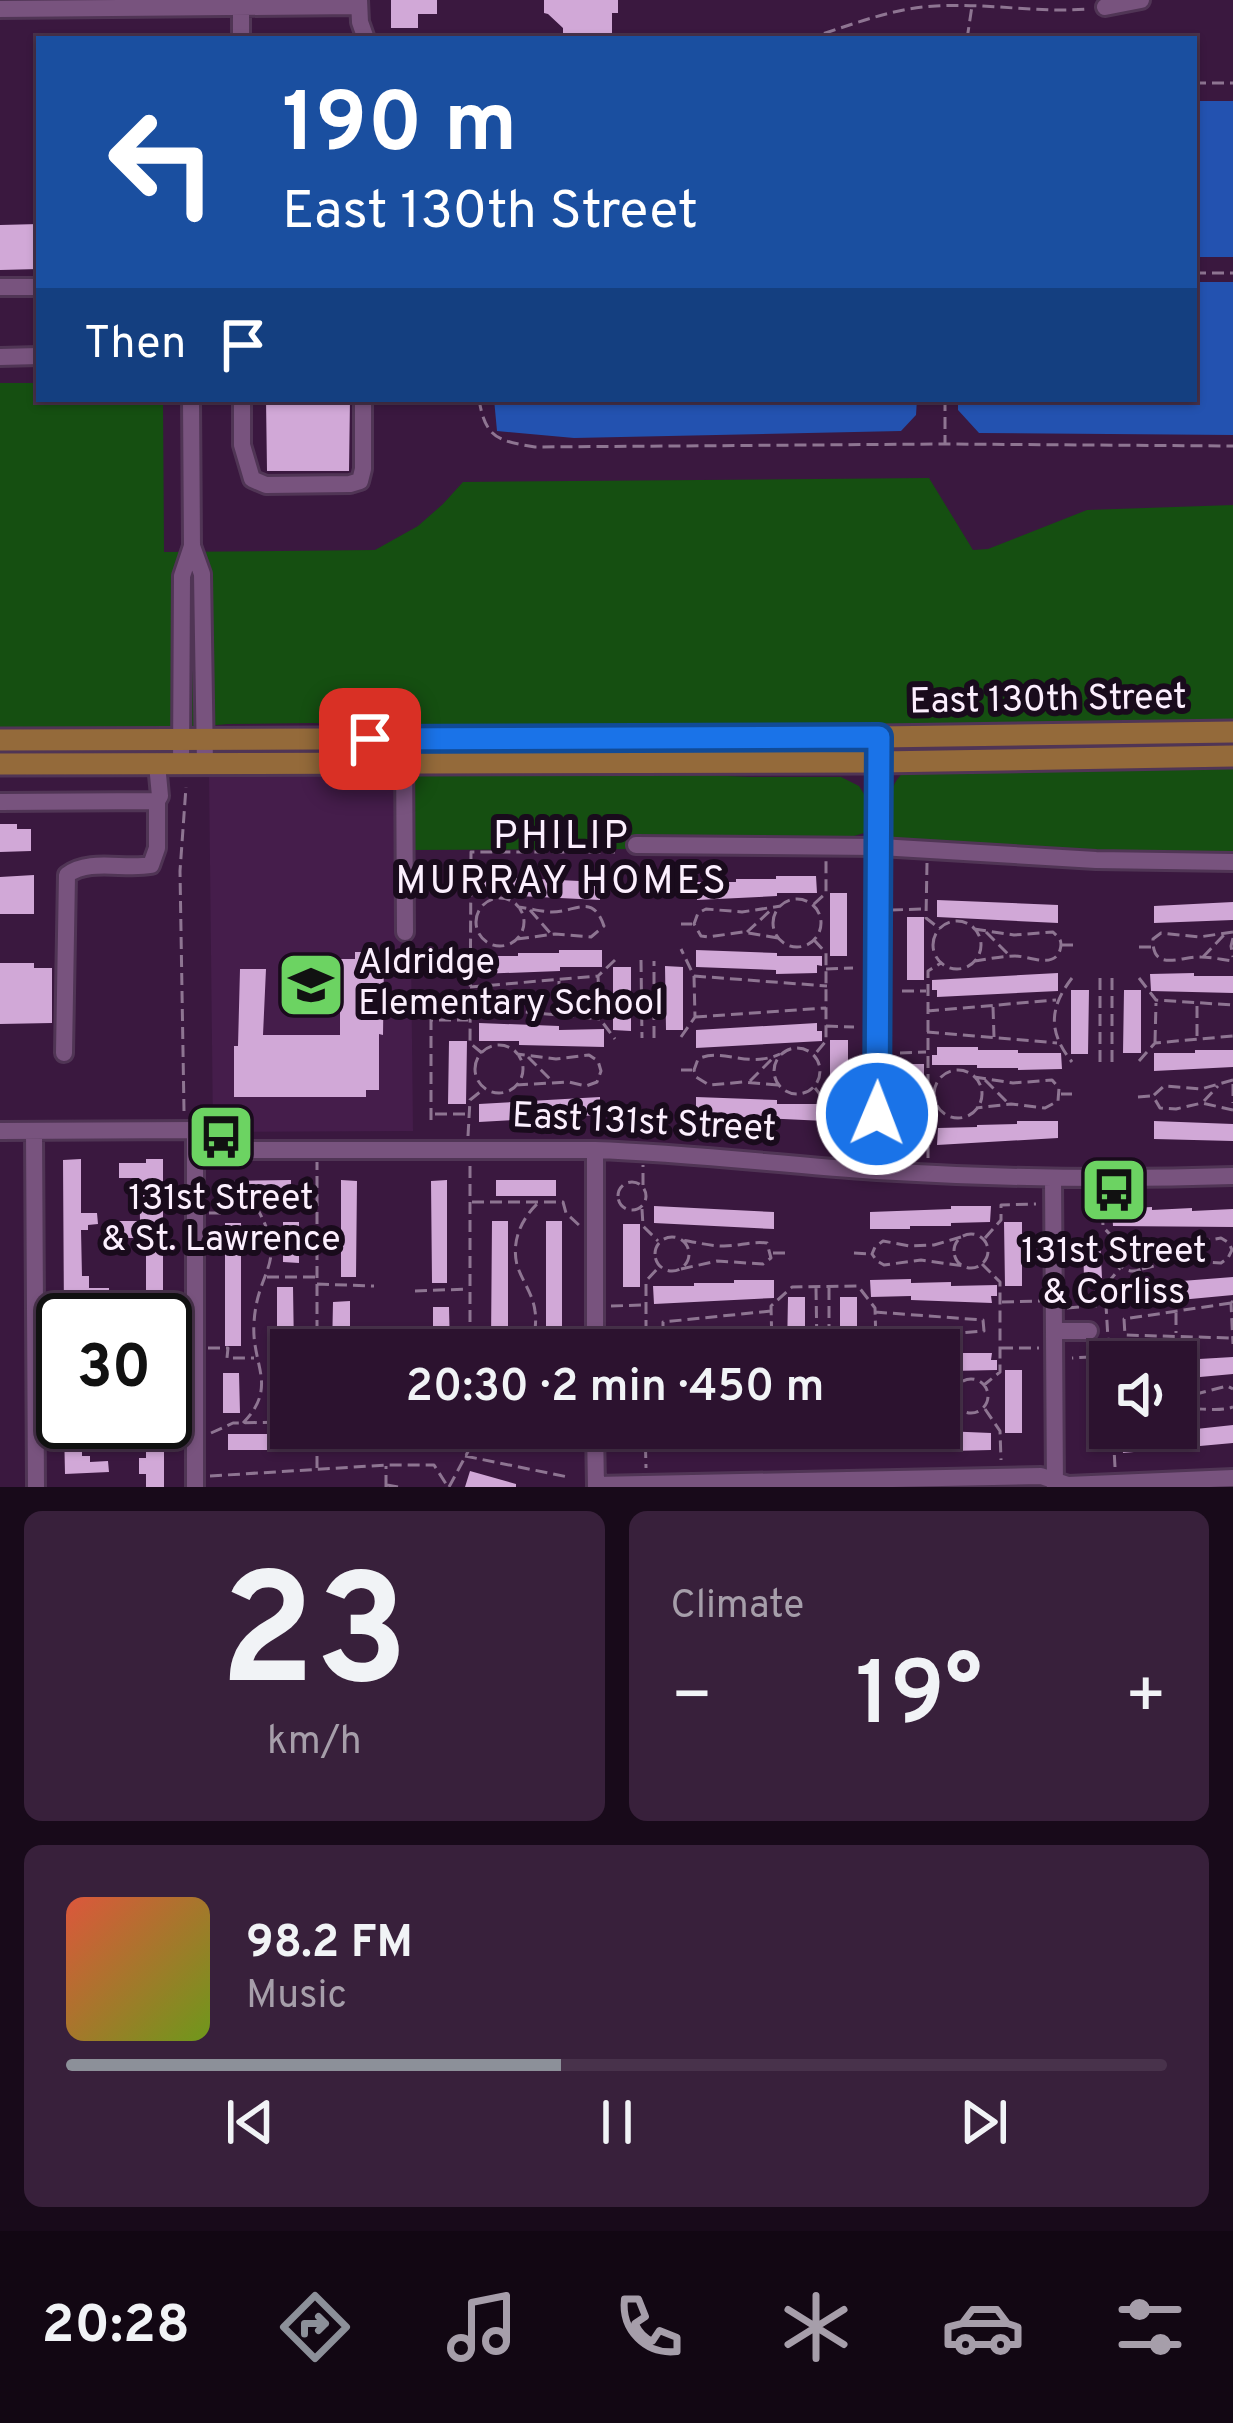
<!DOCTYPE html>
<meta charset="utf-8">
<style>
:root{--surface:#2c122f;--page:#38203b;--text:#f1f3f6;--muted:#a69eaa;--line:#48324b;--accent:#8c9099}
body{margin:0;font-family:Overpass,sans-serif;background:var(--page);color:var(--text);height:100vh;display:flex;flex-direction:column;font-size:45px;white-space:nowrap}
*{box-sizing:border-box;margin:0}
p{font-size:39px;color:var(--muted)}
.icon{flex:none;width:66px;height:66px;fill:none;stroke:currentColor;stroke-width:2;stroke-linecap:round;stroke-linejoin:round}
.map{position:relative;height:1487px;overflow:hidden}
.panel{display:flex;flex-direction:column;gap:24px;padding:24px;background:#180a1a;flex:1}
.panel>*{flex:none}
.hud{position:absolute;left:36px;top:36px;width:1161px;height:366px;border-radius:0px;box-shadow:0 3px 9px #0004,0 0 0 3px var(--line);background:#1a4fa0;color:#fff;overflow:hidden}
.controls{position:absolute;left:1089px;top:1341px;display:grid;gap:24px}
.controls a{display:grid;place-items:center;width:108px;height:108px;border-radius:0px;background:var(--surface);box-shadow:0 3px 9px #0004,0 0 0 3px var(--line);font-size:60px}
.speed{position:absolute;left:36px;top:1293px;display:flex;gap:24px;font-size:60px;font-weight:700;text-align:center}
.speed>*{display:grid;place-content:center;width:156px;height:156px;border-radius:50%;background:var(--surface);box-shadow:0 3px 9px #0004,0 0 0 3px var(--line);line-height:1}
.speed .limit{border:6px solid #111;border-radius:18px;background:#fff;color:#111}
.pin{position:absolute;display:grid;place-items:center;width:102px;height:102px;color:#fff;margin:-51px;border-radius:24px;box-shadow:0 6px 18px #0006}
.me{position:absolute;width:132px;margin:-66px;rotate:1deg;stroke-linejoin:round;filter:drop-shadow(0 0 9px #0008)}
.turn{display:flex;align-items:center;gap:42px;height:252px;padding:0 48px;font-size:54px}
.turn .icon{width:156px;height:156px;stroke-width:2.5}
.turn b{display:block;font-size:84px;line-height:102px}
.then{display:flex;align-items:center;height:114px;padding:0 48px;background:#0003;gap:24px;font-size:45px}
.big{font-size:90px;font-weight:600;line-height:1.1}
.panel .card{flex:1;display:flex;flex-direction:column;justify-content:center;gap:18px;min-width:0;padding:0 42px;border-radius:18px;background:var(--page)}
.panel .dial{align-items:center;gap:0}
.dial b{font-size:156px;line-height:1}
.song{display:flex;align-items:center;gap:36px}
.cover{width:144px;height:144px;border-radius:18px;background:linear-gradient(135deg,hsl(10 70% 55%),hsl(80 70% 35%))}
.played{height:12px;border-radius:6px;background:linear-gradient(90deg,var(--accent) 45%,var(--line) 45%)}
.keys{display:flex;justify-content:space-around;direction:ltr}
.heat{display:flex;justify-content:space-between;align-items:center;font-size:66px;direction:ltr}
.panel .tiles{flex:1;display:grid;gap:24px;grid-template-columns:1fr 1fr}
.card:last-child{grid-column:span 2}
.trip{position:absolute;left:270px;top:1329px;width:690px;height:120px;border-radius:0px;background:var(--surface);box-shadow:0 3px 9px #0004,0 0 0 3px var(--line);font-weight:600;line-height:120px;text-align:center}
.menu{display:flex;height:192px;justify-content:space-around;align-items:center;background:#120713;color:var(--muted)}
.menu .icon{width:84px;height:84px}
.menu .on{color:var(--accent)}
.menu b{font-size:54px;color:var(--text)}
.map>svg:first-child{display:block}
</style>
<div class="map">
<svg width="1233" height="1487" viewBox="0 0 1233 1487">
<rect width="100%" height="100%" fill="#3a183f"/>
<path fill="#451d4b" d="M409 771 413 1131 213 1132 209 772Z"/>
<path fill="#154f11" d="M0 383H39V399H163L164 552 375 550 418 526 443 504 463 482 929 478 973 550 988 549 1087 510 1233 505V722L1020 727 466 729 312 723 228 724 150 731H0Z
M1233 764V855L1134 856 903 840 892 837 890 833C891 809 885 785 907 770Z
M594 770 750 777H841L859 786 864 794V833L851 837V839H629L628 849 410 850 409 771Z"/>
<path fill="#2352b0" d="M1194 101H1233V257H1194Z
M1194 282H1233V435L979 433 958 410V399H1194Z
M494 399H917L916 415 901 431 574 438 497 431Z"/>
<path fill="#d1a8d7" d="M391 0H437V14H418V28H391Z
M544 0H618V13H612V33H563V28L548 14 544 13Z
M39 224V269L0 270V225Z
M266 399H350L349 471H267Z
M0 824H17V829H31V851L0 852Z
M34 875V914H0V877Z
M479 876 600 882V900L519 896V893H479Z
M776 876H816L817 893H777V896L697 900V882H736V879H776Z
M830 893H847V956H830Z
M937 900 1058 905V923L937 917Z
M1233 902V920L1154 923V906Z
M907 917H924V980H907Z
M559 950H602V967H560V971L479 974V966L474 967V956H518V953H559Z
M696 950 777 953V956H822V966L817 965V973L776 974V970L696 967Z
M355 952H377V959H384L383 1035 379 1034V1090H366V1097H234V1046H238L240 969H266L263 1035H340V959H355Z
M0 963H34V968H52V1023L0 1024Z
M665 966 683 967V1030H666Z
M613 967H631V1031L613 1030Z
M1058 973V991L937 997V990H932V980Z
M1194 973V976H1233V993L1151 991 1150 974Z
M1071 990H1089L1088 1054H1071Z
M1124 990H1141V1053H1123Z
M479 1023 559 1026V1030L604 1029V1047L519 1045V1041H479Z
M817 1023V1031H822V1041L696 1048V1030Z
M830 1040H848V1114L851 1135 825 1136V1121L696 1115V1097L777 1100V1104H830Z
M449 1041H467L466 1104H448Z
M937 1047H978V1050H1018V1053H1061L1062 1069 1018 1070V1068H977V1065H932V1055H937Z
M1195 1050H1233V1067L1154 1071V1053H1195Z
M907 1064H924V1128H907Z
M600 1097V1115L479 1122V1104Z
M1017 1121H1058V1138L937 1145 938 1128 977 1127V1125L1017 1124Z
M1154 1121 1233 1124V1141L1154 1139Z
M81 1159V1213H97L98 1224 88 1225V1230H81L82 1276H89V1288H109V1300H81L82 1320H64L63 1160Z
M146 1159H163V1320H146V1238H119V1221H140L139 1178H119V1163H146Z
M291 1180V1196L231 1197 230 1181Z
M341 1180 357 1181 356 1277H341Z
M447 1180V1283H432L431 1181Z
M496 1180H556V1196H496Z
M654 1206 774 1212V1229L654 1223Z
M951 1206H991L990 1222 951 1223V1226H910V1229H870V1212L951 1209Z
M1152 1207V1210L1192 1208V1211L1233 1209V1227L1113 1226 1112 1209Z
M492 1221H508V1344H491Z
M546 1221H562V1345H546Z
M283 1222H299V1263L283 1262Z
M1004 1222H1022V1286H1005Z
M225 1223H241V1346H225Z
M623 1224H640V1287H623Z
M1100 1238 1102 1278 1084 1279 1083 1239Z
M1233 1277V1295L1116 1306V1299H1110V1288L1156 1287V1283Z
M911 1279V1283L951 1282V1286L997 1285V1296H991L992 1303 911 1300V1296L871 1297 870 1280Z
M734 1280H774V1298L654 1304 653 1286H694V1283H734Z
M277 1287H293L294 1350H291V1411H277Z
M788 1297H805V1350H787Z
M840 1297H857V1350H840Z
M350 1301V1350H332L333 1302Z
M433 1307H449L450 1350H433Z
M951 1353H992L991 1360H997V1370L951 1371V1374H939V1356H951Z
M1198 1355 1199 1359 1233 1357V1374L1200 1377V1372L1176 1374V1357Z
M1005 1370H1022V1433H1005Z
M223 1373H239L240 1413H223Z
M1107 1386 1109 1425 1091 1426 1089 1387Z
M146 1425H164V1487H146V1474H139V1458H146Z
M1233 1425V1443L1123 1453 1122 1437Z
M82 1427V1456H90V1462L108 1461 109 1472 65 1474 64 1428Z
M561 1428V1443L482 1444V1429Z
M734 1428H775V1445L654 1452 653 1435 695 1434V1431L734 1430Z
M871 1428 991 1433V1450L951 1451V1447L911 1448V1444L870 1445Z
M356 1431H435V1447H356Z
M228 1434H307V1450H228Z
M470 1471 516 1484V1487H465Z"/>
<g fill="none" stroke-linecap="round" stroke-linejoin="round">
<defs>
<path id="minor" d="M359 0 360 22 366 39
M241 7V39
M1105 7 1141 0
M0 9 359 6
M0 287H39
M0 357 39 356
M191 399 192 546
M242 399V445L252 479 266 485 350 484 360 481 363 469V399
M404 738 405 932
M181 764 182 576 192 546 202 574 205 764
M0 802 157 801 160 796 157 764
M636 845 880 847 1096 860 1233 862
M64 1053 67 875C89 858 124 870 151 865L157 848V801
M0 1131 195 1130V1487
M34 1131 36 1487
M195 1150H595C689 1153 783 1165 877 1171 995 1178 1114 1180 1233 1176
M877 1171 879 737
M1053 1178 1055 1487
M1054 1331H1089
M595 1350V1150
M595 1428 596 1487
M596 1485 1041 1476 1068 1485 1233 1478"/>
<path id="major" d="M0 740 879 737 1233 732
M0 764 879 762 1233 756"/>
</defs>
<use href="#minor" stroke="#503555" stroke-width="22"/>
<use href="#major" stroke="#503555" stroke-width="27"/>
<path stroke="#8e7592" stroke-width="3" stroke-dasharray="12 6" stroke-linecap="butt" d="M807 39C849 26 891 8 936 6 987 3 1038 13 1088 9
M967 39 972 6
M1194 83H1233
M1194 273H1233
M479 399C485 438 498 441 535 447L945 444 1233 446
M945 399V444
M927 863 926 918 940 929
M476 922a24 24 0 1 1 48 0a24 24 0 1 1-48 0Z
M773 923a24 24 0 1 1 48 0a24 24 0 1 1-48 0Z
M814 904 826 893V860
M530 910 551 934
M891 910 923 909
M933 945a24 24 0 1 1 48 0a24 24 0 1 1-48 0Z
M681 924H692
M974 929 1014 935 1053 932C1059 938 1063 940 1060 950 1054 969 1029 956 1015 956 1002 956 989 959 975 961
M747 932 771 910
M986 932 1009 955
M1233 932 1199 937 1161 933 1153 939C1152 973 1181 956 1201 957 1212 957 1223 960 1233 961
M778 938 743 932 708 937 701 936 694 924 698 913 706 909 742 912 781 906
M1233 938 1231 946 1233 957
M517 939 555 934 591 937 604 926C592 892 575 913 550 912 539 911 528 908 518 907
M814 940 826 953V1041L815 1054
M1062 945H1073
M1139 947H1151
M1203 957 1224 935
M615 960 598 976 600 1019 615 1039
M641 960 642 1038
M826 969 853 968
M694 976 827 986
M1072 978C1049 1008 1048 1032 1072 1062
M1100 978V1062
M1112 978V1062
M1139 978 1156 1000 1233 1005
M559 981V1013
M470 987 598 976
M902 991H926
M472 1007 600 1019
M993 1007 994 1037
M927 1011 1056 1000
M695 1017 826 1008
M826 1026 854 1027
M927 1032 1057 1043
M1197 1036V1004
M681 1037 695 1017 694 976 681 949
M654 1038V961
M1155 1042 1156 1003
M475 1069a24 24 0 1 1 48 0a24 24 0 1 1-48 0Z
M774 1071a23 23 0 1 1 46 0a23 23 0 1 1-46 0Z
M482 1053 470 1043 471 852H615
M900 1053 926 1052
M528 1057 551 1080
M1139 1061 1155 1043 1233 1036
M681 1070H692
M934 1094a24 24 0 1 1 48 0a24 24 0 1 1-48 0Z
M974 1077 1013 1083 1052 1080 1059 1088 1058 1101 1045 1108 1011 1104 976 1108
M985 1080 1008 1103
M1233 1080 1201 1089 1164 1086 1153 1096 1160 1108 1176 1109 1202 1103 1233 1110
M750 1081 773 1058
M1233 1084V1103
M516 1085 569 1082 586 1086 597 1082 601 1071 598 1061 589 1055 556 1059 517 1054
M778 1085 743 1082 709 1085 696 1077 694 1070 698 1059C723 1047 747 1069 780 1054
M815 1088 827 1103V1111L862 1110
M1061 1094H1072
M1138 1097 1151 1096
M1204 1101 1218 1086
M184 1111 180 871 186 787
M435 1114H467
M431 1120V1020H468
M468 1136 470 1100 485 1088
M928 1158V971L941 963
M470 1166V1350
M618 1196a14 14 0 1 1 28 0a14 14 0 1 1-28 0Z
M643 1185V1165
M1102 1195 1103 1227 1119 1244
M472 1202H563L566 1213 580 1226
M642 1209 643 1226 658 1241
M209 1213H227V1204L316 1202
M954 1251a17 17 0 1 1 34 0a17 17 0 1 1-34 0Z
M1116 1254a17 17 0 1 1 34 0a17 17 0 1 1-34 0Z
M655 1254a17 17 0 1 1 34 0a17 17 0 1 1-34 0Z
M961 1237 934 1245 910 1246 883 1241 875 1247 872 1254 877 1261 884 1265 921 1260 964 1266
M985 1238 1001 1220V1205L1036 1204
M773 1253H789
M854 1253 871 1254
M982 1264 1000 1282V1372L984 1385
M681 1269 717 1261 763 1264 771 1258 767 1243C752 1241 739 1246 724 1246 709 1246 696 1242 681 1240
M1142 1269 1179 1260 1221 1263 1228 1258 1232 1250 1229 1243 1221 1238C1184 1244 1180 1247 1143 1240
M267 1277H316
M317 1284 374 1286
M816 1288 817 1350
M829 1288V1350
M415 1291 468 1289
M1106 1301V1285L1120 1268
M1233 1301 1231 1303 1233 1344
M1002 1302 1040 1301
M1231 1303 1124 1319 1125 1335 1233 1338
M611 1306 643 1305
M1067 1308 1106 1305 1109 1356 1072 1358
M771 1311 663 1322V1332L772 1340
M875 1312 983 1320 984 1331 875 1340
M1176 1313V1333
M208 1348H228L227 1358H254
M1001 1348H1039
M317 1350V1162
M531 1350C534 1338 537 1323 535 1311 533 1294 522 1281 517 1265 511 1240 522 1218 539 1202
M646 1350V1281L659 1267
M775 1350 772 1347 771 1306 792 1287 858 1286 875 1308 876 1344 870 1350
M1109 1360 1110 1376
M954 1396a17 17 0 1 1 34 0a17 17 0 1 1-34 0Z
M939 1389 958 1383
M1176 1394 1200 1393 1227 1386 1233 1389
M939 1408 961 1412
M985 1409 1000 1431 1001 1460
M1176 1410C1195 1406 1216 1413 1233 1407
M243 1423C279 1386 251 1365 254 1323 257 1266 291 1265 254 1203
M645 1428 646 1468
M211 1433 233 1423 291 1422
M465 1456 568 1477
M1115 1467 1113 1430 1116 1428
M317 1468V1428
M210 1476 386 1465H434L448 1487
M387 1485 398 1487
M386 1487V1466
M449 1487 471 1446V1428"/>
<use href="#minor" stroke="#78537e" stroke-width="16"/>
<use href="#major" stroke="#946a3a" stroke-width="21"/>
</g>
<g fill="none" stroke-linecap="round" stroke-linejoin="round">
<defs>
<path id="route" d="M370 739 879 737 877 1114"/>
</defs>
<use href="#route" stroke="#114b97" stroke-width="30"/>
<use href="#route" stroke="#1a73e8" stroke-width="21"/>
</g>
<defs>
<symbol id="school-square" viewBox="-11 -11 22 22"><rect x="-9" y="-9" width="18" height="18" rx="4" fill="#6cd362" stroke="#190b1c"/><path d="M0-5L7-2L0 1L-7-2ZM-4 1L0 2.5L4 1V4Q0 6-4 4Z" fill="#111"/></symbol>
<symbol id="bus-square" viewBox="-11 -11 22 22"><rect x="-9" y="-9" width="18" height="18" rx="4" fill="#6cd362" stroke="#190b1c"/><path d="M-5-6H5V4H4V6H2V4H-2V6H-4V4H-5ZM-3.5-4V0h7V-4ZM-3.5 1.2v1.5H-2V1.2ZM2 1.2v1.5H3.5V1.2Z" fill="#111"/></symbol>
</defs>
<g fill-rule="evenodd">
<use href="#school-square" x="273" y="947" width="76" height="76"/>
<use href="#bus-square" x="183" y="1099" width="76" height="76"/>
<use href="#bus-square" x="1076" y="1152" width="76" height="76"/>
</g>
<g text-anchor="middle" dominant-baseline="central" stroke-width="12" stroke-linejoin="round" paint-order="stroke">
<g font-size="36" fill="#fceffe" stroke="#190b1c">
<text transform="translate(1048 701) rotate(-1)">East 130th Street</text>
<text transform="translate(644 1124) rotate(3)">East 131st Street</text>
</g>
<g font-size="36" fill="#fceffe" stroke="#190b1c">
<text x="358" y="964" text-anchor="start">Aldridge<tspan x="358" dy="41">Elementary School</tspan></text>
<text x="221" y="1200">131st Street<tspan x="221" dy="41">&amp; St. Lawrence</tspan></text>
<text x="1114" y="1253">131st Street<tspan x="1114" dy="41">&amp; Corliss</tspan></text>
</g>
<g font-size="39" letter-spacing="3" fill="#fceffe" stroke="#190b1c">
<text x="562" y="838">PHILIP<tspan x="562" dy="45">MURRAY HOMES</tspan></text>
</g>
</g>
</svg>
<div class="controls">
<a><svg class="icon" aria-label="sound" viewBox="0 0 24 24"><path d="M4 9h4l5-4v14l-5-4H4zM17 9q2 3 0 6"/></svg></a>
</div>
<div class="speed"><div class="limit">30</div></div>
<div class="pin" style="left:370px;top:739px;background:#d93025"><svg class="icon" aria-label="arrive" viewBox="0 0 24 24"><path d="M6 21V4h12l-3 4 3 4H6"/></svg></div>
<svg class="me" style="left:877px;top:1114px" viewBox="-20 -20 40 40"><circle r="17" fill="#1a73e8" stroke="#fff" stroke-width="3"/><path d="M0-11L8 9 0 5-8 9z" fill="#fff"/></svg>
<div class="trip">20:30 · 2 min · 450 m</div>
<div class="hud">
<div class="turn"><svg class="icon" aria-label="left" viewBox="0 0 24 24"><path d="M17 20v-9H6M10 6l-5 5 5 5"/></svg><div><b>190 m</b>East 130th Street</div></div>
<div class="then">Then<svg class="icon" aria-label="arrive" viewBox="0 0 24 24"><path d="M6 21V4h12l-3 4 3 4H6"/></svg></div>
</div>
</div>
<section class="panel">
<div class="tiles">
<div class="card dial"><b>23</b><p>km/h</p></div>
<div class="card"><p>Climate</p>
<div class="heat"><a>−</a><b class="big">19°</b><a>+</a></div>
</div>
<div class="card">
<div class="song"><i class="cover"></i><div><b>98.2 FM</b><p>Music</p></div></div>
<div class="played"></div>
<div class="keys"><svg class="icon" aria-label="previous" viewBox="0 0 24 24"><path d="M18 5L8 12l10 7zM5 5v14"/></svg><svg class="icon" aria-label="pause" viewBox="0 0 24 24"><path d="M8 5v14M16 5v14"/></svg><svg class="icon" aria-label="next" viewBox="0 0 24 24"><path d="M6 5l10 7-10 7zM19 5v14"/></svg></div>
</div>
</div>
</section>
<nav class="menu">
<b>20:28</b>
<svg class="icon on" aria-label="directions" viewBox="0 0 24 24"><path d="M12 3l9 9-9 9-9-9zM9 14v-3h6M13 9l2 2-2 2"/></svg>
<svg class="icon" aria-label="music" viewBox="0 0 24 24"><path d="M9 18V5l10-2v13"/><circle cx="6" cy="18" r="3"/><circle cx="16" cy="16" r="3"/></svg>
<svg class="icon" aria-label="phone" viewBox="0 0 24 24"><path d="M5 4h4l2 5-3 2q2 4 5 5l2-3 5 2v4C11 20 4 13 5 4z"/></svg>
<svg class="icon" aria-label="climate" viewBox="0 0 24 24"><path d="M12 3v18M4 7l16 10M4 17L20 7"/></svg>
<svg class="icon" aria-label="car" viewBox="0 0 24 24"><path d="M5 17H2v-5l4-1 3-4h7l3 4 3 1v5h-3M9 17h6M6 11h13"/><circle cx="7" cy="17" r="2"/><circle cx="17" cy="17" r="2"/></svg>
<svg class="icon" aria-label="filters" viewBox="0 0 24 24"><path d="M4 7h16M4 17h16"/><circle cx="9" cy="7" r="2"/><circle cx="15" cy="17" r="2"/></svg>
</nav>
